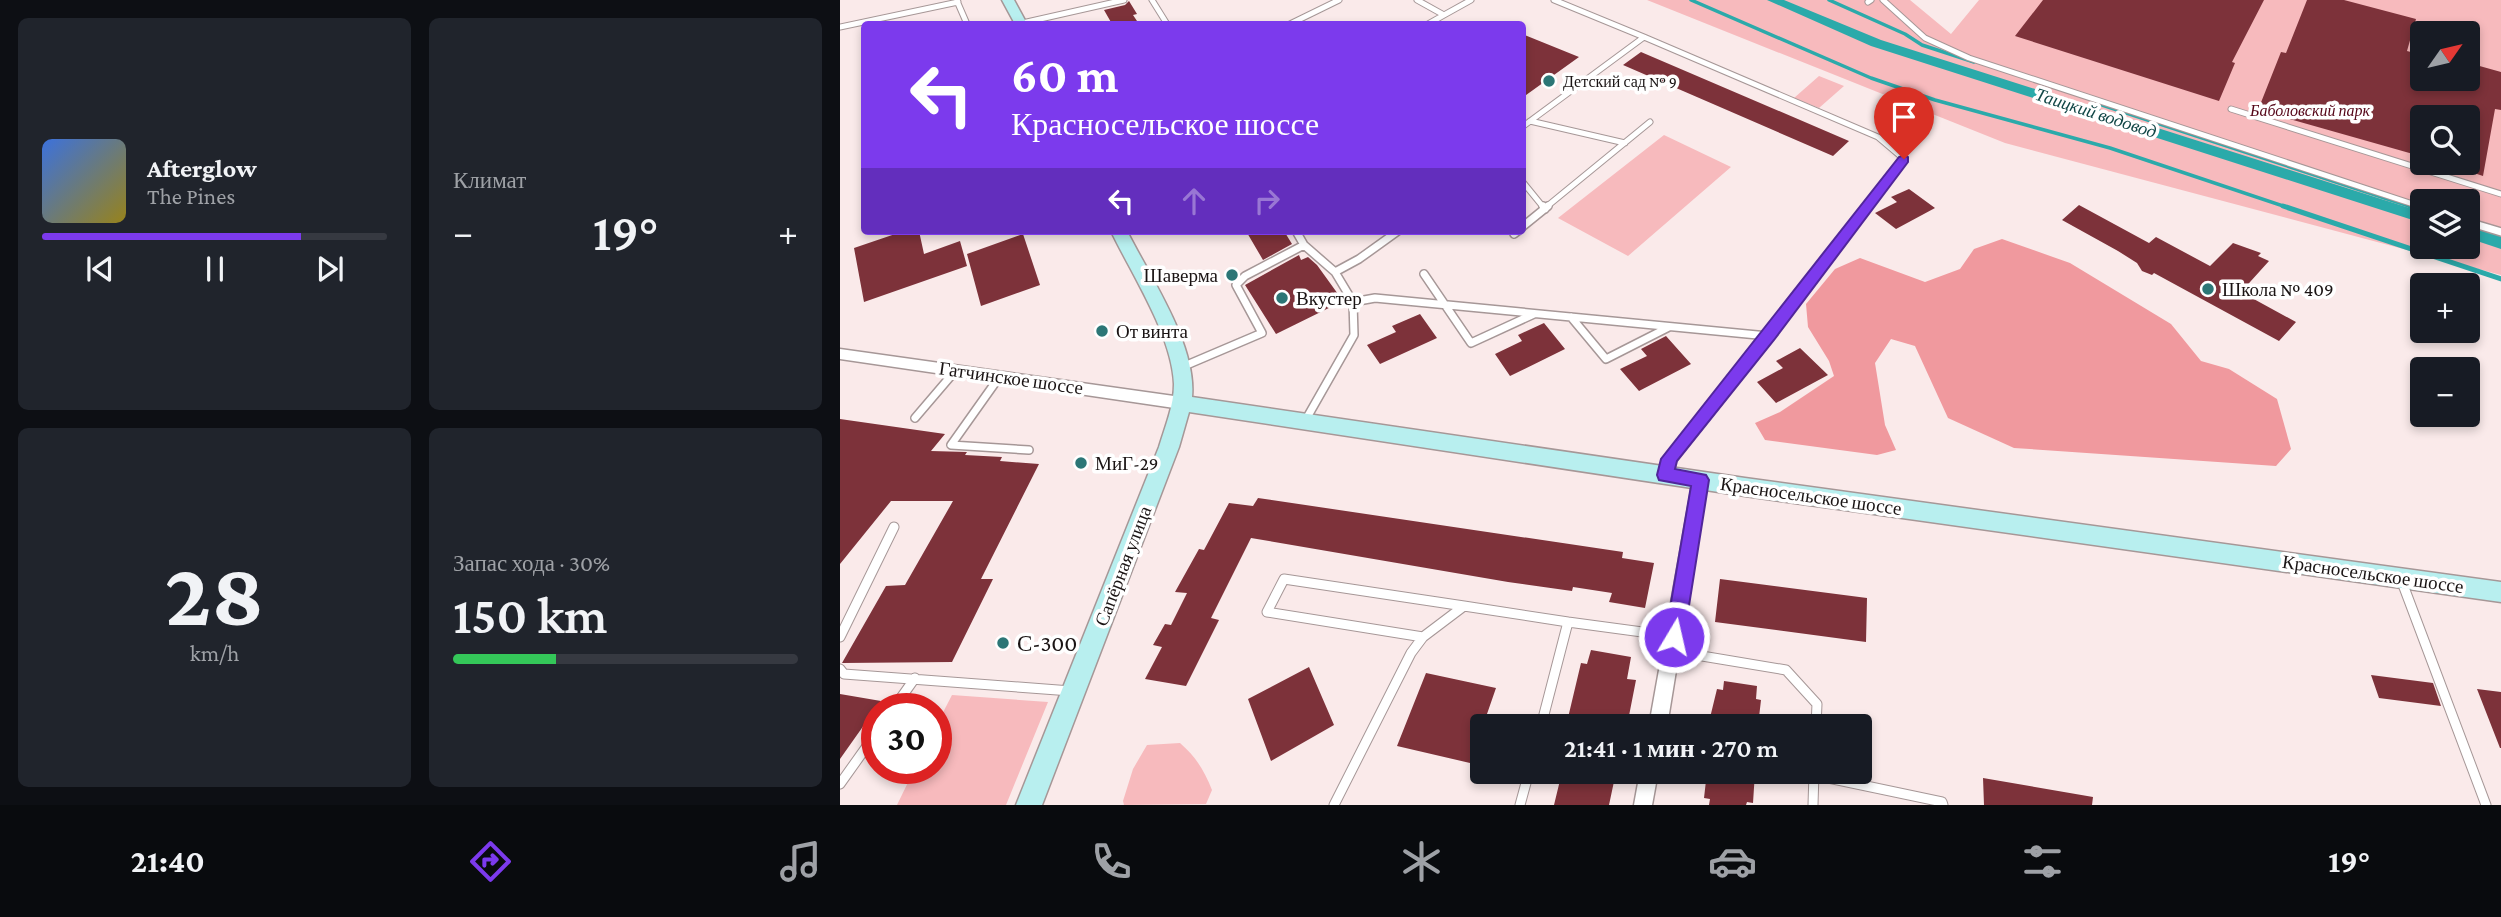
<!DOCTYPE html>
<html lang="ru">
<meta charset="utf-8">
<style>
:root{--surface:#171b24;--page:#20242c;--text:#f1f3f6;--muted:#9ea1a6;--line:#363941;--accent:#7c3aed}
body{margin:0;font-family:"Crimson Pro",serif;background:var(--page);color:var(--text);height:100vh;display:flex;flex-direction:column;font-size:26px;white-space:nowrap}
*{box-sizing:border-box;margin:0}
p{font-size:23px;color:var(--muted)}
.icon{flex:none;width:38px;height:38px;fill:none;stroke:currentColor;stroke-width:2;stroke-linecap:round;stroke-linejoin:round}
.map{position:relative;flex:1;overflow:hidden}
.panel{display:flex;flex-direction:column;gap:18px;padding:18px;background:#0d0f14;width:840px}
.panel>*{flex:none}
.banner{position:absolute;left:21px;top:21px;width:665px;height:214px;border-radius:7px;box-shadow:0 4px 10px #0003;background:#7c3aed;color:#fff;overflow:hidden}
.needle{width:46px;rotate:56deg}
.controls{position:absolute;left:1570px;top:21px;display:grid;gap:14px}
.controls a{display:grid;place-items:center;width:70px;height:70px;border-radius:7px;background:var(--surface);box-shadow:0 4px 10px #0003;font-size:35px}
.speed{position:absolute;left:21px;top:693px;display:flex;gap:14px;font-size:35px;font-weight:700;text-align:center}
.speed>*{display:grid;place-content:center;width:91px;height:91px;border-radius:50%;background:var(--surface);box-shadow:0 4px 10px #0003;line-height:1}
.speed .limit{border:10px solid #d22;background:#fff;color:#111}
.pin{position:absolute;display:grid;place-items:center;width:60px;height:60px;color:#fff;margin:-72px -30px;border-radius:50% 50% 50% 0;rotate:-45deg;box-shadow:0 0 7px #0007}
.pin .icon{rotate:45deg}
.me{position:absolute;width:77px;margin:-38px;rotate:9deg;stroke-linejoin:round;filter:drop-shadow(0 0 5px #0008)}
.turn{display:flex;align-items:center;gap:24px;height:147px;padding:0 35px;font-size:32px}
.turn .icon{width:91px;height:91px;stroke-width:2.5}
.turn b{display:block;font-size:49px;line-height:60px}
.lanes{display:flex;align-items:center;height:66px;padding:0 35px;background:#0003;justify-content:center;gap:35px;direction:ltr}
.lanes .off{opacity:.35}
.big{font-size:52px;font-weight:600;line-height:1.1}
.panel .tile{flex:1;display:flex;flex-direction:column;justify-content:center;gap:10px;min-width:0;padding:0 24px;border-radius:10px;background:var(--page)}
.panel .dial{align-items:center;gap:0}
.dial b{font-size:91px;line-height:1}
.song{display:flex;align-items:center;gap:21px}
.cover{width:84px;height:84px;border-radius:10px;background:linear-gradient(135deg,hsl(220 70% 55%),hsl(50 70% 35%))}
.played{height:7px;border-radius:4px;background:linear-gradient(90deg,var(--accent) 75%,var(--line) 75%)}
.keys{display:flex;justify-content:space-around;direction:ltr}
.heat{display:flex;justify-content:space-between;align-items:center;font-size:38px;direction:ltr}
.charge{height:10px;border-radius:5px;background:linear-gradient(90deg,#34c759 30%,var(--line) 0)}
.panel .tiles{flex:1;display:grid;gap:18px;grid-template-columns:repeat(2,1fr)}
.trip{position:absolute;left:630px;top:714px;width:402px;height:70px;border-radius:7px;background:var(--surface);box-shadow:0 4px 10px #0003;font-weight:600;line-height:70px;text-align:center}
.menu{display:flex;height:112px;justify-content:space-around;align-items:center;background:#090b0e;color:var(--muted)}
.menu .icon{width:49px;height:49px}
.menu .active{color:var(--accent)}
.menu b{font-size:32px;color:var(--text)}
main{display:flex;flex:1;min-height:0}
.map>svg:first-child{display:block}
</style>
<main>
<section class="panel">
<div class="tiles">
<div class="tile">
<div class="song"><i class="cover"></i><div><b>Afterglow</b><p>The Pines</p></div></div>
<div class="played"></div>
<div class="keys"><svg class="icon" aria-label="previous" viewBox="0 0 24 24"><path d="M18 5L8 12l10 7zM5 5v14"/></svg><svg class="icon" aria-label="pause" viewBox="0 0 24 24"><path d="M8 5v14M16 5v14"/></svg><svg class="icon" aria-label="next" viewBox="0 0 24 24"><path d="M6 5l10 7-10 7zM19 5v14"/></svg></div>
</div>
<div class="tile"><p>Климат</p>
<div class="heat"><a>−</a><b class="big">19°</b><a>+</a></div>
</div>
<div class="tile dial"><b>28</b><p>km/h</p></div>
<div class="tile"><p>Запас хода · 30%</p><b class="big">150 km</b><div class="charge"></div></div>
</div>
</section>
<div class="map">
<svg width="1661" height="805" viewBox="0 0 1661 805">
<rect width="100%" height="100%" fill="#faeaea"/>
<path fill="#f7babd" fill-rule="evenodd" d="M807 0H1070L1111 34 1139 0H1661V275L1165 143ZM1582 33H1628V79H1582ZM1582 117H1628V163H1582ZM1582 201H1628V247H1582Z
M979 76 1004 86 979 108 954 98Z
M824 135 891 167 788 256 718 218Z
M112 695 208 702 166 805H57L75 768H96V726Z
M340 743C356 757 364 770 372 790L366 804 284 805 283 801 293 769 307 745Z"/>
<path fill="#f0999e" d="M1162 239 1230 263 1331 324 1361 361 1389 369 1437 399 1451 449 1436 466 1174 448 1108 418 1075 346 1051 339 1035 363 1045 425 1056 450 1037 455 925 440 915 423 940 412 994 376 989 361 968 327 966 304 995 269 1020 258 1085 282 1120 269 1134 249Z"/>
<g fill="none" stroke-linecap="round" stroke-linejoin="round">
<path stroke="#2baaaa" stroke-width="3.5" d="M851 0 1031 78 1095 100 1270 148 1449 208
M989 0 1065 34 1082 45 1134 62
M1259 104 1575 208"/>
<path stroke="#2baaaa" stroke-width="5" d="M1443 206 1661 279
M1570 206 1582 210
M1637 228 1661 236"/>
<path fill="#2baaaa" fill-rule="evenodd" d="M927 0H944L1041 40 1582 212V223L1031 46Z
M1628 226 1661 237V249L1628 238Z"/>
</g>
<path fill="#7d323a" d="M1203 0H1424L1392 62 1395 63 1379 101 1175 36Z
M1467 0H1504L1576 19 1567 51 1582 55V79H1628V68L1635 71 1636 65 1661 72V110L1655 109 1643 176 1628 171V117H1581L1573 154 1418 110 1441 52 1446 53Z
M289 1 297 14 293 15 299 24H272L264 10 285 5Z
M682 34 739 57 682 98Z
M801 52 1009 141 993 156 783 65Z
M1069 189 1095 208 1056 229 1035 213 1057 202 1051 197Z
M1239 205 1309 243 1316 237 1370 266 1393 243 1421 253 1418 256 1429 261 1401 292 1456 322 1439 341 1314 273 1312 275 1302 271 1297 263 1278 251 1222 220Z
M64 231H79L84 254 120 241 127 266 24 302 14 248Z
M406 231H444L452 244 423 260Z
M183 234 200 285 141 306 127 254Z
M459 255 461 260 468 257 477 265 503 301 436 334 405 285Z
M580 314 597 338 540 364 527 345 556 332 552 326Z
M704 323 725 349 670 376 655 354 682 341 678 335Z
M826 336 851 364 799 391 780 369 807 356 801 349Z
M960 348 988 375 936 403 917 382 943 368 936 361Z
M0 419 105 434 91 451 127 452 125 455 162 457 160 461 199 464 141 579H153L112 662 2 663 46 586 65 585 113 501H51L0 564Z
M418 498 783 552 782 558 814 563 805 608 769 602 772 593 733 587 732 591 668 582 411 538 371 618 379 620 346 686 305 679 322 647 313 645 325 624 331 625 347 593 335 592 359 549 364 550 389 503 413 506Z
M880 579 1027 598 1026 642 875 622Z
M751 650 791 657 787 679 796 680 787 726H732L733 723 727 722 741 663 747 664Z
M469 667 494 725 431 761 408 699Z
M586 673 656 688 630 763 557 746Z
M1531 675 1593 683 1601 706 1539 698Z
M884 681 917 686 916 699 921 700 918 726H868L877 689 883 690Z
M1637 689 1661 692V748H1660Z
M0 694 41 701 0 759Z
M722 772H776L769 805H714Z
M867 772H915L913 803 907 802 906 805H869L870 799 864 798Z
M1143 778 1253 797 1252 805H1144Z"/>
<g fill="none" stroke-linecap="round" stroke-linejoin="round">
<defs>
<path id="lane-far2" d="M312 0 327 24
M577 0 604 15 588 24
M714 0 804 37
M1043 0 1085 38 1129 58 1582 207
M117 1 127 24
M1028 2 1031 0
M604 15 631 0
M178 24 284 0
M450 24 499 0
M0 27 118 2
M1391 109 1661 194
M690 121 785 143
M682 127 804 37 1038 137 1064 159 1026 208
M682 181 704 208
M705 208 810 122"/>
<path id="lane-far1" d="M703 206 705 209
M1579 206 1582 207
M1628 222 1661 232
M682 227 708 206
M456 231 464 245 495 272
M674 234 678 231
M584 274 631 343 694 314
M513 302 535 298 928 336
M731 317 766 359 829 327
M342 367 422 333 396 285 405 276 464 245
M160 376 111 445 189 450
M75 418 116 370
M465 421 514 335 513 302 495 272 519 259 558 231
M827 471 829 459 838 445 928 336 1028 206"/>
<path id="lane" d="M826 474 827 469
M1562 582 1646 805
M0 637 54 527
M583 637 427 612 444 579 624 606
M832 651 946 670 977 704 976 726
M0 669 4 674 231 691
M53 709 75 678
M701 726 728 622 832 636
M974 775 1102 802 1103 805
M0 784 37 732
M494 805 571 653 583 637 624 606 728 622
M680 805 689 772
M973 805 974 772"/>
<path id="street" d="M0 349 341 397 346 399 348 403 346 407 341 409 0 359Z
M860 474 865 476 867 480 827 726H809L853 480 855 476Z
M800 772H818L812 805H794Z"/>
<path id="secondary" d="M162 0H174L187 24H175Z
M271 231H287C310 277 357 345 352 397L905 478 1661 582V602L905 496 349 412 339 447 202 805H176L319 447C325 427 334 406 334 384 332 335 292 275 271 231Z"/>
</defs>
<use href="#lane-far2" stroke="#a69797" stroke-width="7"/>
<use href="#lane-far1" stroke="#a69797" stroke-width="10"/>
<use href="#lane" stroke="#a69797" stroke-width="11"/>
<use href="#street" stroke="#a69797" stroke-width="3"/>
<use href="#secondary" stroke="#a69797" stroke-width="3"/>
<use href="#lane-far2" stroke="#fff" stroke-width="5"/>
<use href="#lane-far1" stroke="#fff" stroke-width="7"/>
<use href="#lane" stroke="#fff" stroke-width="9"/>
<use href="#street" fill="#fff" fill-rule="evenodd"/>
<use href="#secondary" fill="#b8efef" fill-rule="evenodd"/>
</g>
<path fill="#7c3aed" stroke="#51269a" stroke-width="2" d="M1064 155 1068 157V162L934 340 837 461 835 469 866 475 869 480 844 637 841 643 834 646 828 643 825 637 851 486 819 480 817 475 821 459 1059 157Z"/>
<g fill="#2c7676" stroke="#fff" stroke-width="2.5">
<circle cx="709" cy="81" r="7"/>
<circle cx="392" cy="275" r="7"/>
<circle cx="1368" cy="289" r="7"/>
<circle cx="442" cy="298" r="7"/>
<circle cx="262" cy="331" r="7"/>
<circle cx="241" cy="463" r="7"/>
<circle cx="163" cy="643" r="7"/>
</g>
<g text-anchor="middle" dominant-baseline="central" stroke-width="7" stroke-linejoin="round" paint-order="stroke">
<g font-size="16" fill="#1a1414" stroke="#fff" text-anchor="start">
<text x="723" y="81">Детский сад № 9</text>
</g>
<g font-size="16" font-style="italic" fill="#550618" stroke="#fff">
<text x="1470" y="110">Баболовский парк</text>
</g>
<g font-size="18" font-style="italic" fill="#124747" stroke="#fff">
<text transform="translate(1256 113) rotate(18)">Таицкий водовод</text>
</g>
<g font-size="19" fill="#1a1414" stroke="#fff" text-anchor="start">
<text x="378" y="275" text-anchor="end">Шаверма</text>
<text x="1382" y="289">Школа № 409</text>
<text x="456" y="298">Вкустер</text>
<text x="276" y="331">От винта</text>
<text x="255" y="463">МиГ-29</text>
</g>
<g font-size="19" fill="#1a1414" stroke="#fff">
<text transform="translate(171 378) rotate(8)">Гатчинское шоссе</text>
<text transform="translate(971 496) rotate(8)">Красносельское шоссе</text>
<text transform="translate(283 566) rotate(-69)">Сапёрная улица</text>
<text transform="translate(1533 574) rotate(8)">Красносельское шоссе</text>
</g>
<g font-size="23" fill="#1a1414" stroke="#fff" text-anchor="start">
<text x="177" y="643">С-300</text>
</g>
</g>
</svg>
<div class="controls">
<a><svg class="needle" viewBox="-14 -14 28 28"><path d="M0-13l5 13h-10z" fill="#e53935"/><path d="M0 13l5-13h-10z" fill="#9ea1a6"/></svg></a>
<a><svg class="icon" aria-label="search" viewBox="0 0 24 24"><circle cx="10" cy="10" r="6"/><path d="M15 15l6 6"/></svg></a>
<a><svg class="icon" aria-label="layers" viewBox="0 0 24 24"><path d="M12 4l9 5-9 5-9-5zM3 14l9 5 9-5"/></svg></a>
<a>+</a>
<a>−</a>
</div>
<div class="speed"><div class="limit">30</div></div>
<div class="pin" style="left:1064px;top:159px;background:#d93025"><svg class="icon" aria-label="arrive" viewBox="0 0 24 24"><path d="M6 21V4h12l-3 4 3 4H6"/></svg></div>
<svg class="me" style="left:834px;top:637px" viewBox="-20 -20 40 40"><circle r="17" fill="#7c3aed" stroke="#fff" stroke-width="3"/><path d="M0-11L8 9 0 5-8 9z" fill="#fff"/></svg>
<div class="trip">21:41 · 1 мин · 270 m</div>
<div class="banner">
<div class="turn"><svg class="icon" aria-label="left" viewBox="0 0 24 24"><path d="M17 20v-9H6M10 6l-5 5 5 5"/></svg><div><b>60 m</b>Красносельское шоссе</div></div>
<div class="lanes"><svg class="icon" aria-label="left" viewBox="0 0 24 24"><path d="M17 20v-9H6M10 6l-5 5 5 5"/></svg><svg class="icon off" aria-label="ahead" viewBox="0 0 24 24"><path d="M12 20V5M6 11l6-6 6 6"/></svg><svg class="icon off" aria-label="right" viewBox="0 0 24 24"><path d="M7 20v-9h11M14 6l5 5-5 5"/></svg></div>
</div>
</div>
</main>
<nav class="menu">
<b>21:40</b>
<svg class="icon active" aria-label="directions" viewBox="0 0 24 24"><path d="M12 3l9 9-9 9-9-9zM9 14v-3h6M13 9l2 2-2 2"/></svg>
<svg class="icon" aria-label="music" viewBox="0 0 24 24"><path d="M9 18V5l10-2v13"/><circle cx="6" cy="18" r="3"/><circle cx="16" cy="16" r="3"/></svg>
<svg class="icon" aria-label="phone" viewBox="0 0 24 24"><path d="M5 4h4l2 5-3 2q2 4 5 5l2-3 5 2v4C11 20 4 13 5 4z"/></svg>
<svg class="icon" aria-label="climate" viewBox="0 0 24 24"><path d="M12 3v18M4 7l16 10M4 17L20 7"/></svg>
<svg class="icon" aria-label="car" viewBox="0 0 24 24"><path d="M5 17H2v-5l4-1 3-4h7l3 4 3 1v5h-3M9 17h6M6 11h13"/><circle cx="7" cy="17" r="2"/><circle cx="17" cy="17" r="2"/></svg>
<svg class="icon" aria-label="filters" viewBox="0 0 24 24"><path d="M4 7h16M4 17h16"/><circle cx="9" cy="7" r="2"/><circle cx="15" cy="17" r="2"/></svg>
<b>19°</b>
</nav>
